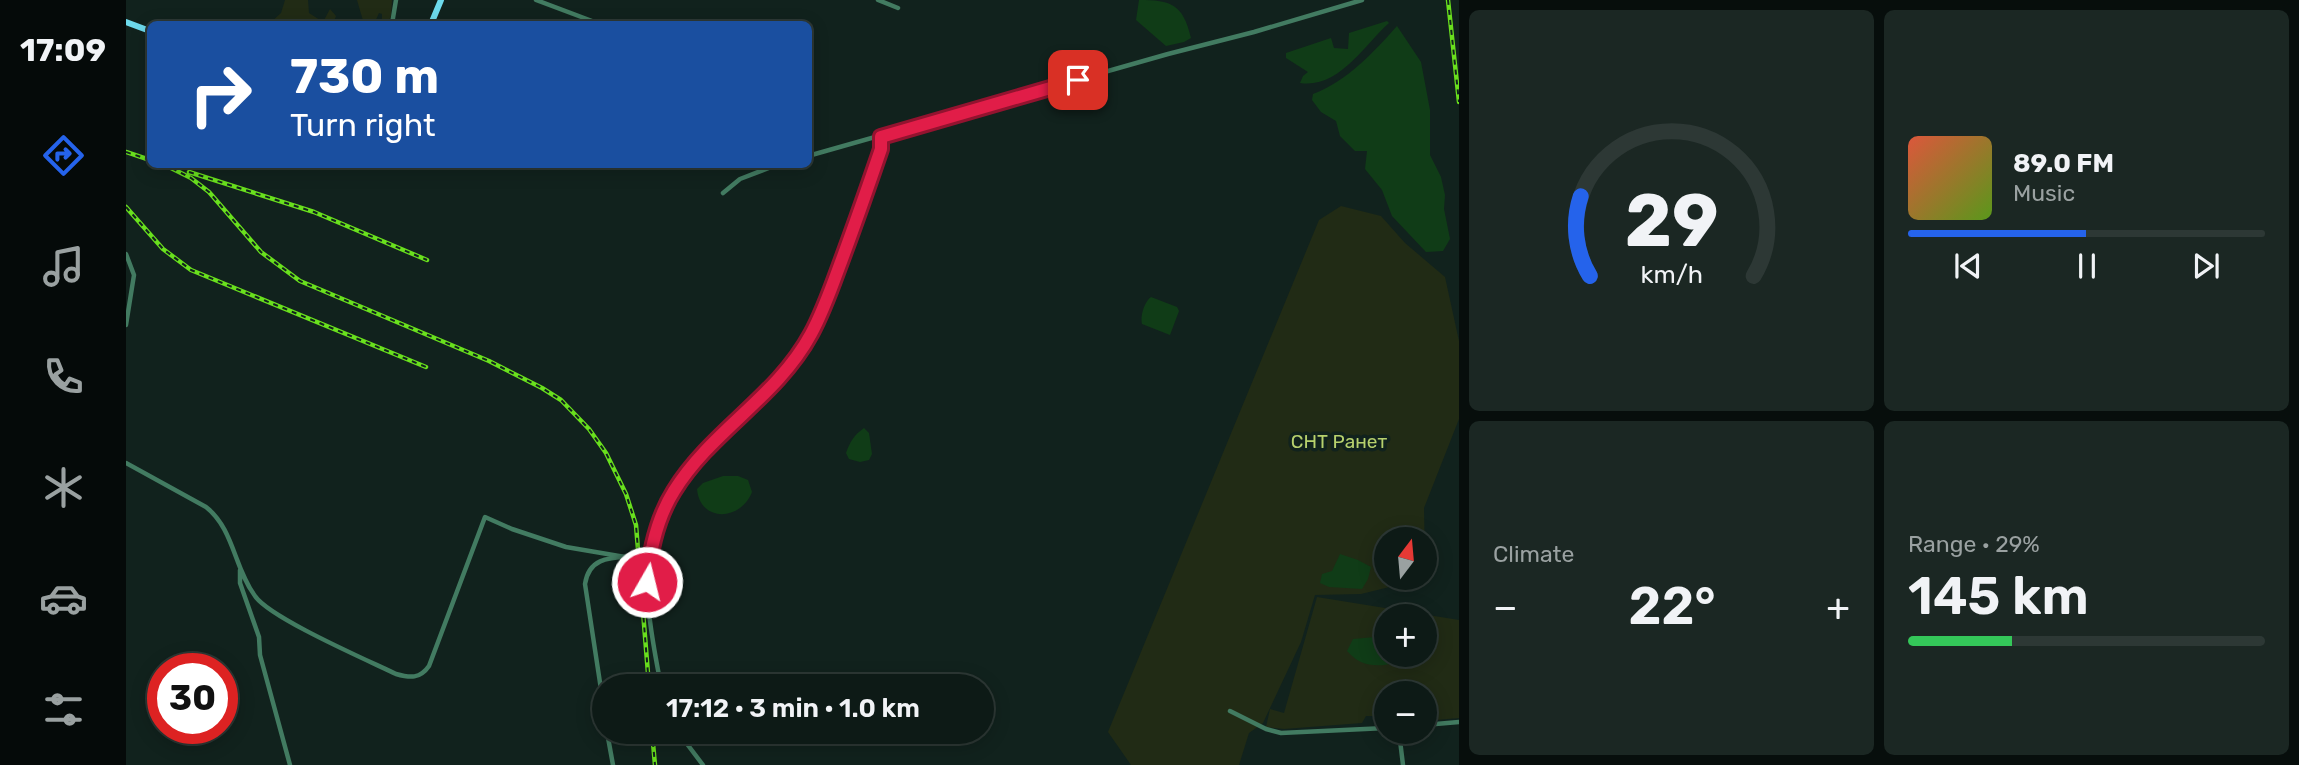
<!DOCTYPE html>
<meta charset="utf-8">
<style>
:root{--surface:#0d1a16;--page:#1b2723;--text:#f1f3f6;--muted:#9aa1a1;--line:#2d3835;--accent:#2563eb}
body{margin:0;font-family:Rubik,sans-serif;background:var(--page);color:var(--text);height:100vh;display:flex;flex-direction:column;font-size:26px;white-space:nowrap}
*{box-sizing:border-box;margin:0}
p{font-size:23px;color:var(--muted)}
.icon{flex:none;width:38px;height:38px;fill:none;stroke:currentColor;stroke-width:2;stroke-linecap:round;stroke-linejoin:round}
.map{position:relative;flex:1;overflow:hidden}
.panel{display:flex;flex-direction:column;gap:10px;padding:10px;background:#070e0c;width:840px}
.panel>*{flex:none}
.banner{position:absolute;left:21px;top:21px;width:665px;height:147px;border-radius:10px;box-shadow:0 4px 18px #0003,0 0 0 2px var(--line);background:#1a4fa0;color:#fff;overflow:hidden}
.needle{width:46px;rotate:16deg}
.controls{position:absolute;left:1248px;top:527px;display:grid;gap:14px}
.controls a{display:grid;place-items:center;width:63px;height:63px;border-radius:50%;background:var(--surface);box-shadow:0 4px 18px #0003,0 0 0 2px var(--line);font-size:35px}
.speed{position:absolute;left:21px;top:653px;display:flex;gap:14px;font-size:35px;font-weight:700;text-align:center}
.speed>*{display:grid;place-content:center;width:91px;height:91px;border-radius:50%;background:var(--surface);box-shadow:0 4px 18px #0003,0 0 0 2px var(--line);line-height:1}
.speed .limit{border:10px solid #d22;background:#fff;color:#111}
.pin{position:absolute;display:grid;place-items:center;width:60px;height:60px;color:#fff;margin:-30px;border-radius:14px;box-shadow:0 4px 10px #0006}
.me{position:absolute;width:77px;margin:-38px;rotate:8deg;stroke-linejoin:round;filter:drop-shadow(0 0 5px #0008)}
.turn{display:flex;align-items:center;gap:24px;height:147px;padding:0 28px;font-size:32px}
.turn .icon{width:91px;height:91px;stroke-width:2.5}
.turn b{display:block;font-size:49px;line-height:60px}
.big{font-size:52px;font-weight:600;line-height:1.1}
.panel .card{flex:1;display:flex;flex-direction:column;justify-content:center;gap:10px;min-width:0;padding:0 24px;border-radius:10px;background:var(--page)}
.panel .dial{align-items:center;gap:0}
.dial svg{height:182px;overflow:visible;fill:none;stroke:var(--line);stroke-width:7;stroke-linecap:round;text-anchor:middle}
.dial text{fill:var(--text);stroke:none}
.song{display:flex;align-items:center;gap:21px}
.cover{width:84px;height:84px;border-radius:10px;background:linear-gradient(135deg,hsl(10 70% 55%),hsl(90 70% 35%))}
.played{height:7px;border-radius:4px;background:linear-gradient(90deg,var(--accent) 50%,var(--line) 50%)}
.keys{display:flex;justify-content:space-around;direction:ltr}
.heat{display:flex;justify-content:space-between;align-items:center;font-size:38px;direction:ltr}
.charge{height:10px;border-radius:5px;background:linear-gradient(90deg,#34c759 29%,var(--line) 0)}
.panel .tiles{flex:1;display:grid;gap:10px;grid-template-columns:repeat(2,1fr)}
.trip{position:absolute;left:466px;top:674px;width:402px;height:70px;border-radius:35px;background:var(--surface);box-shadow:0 4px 18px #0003,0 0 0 2px var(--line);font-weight:600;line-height:70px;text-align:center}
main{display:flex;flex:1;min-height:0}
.tabs{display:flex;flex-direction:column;width:126px;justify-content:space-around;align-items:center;background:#050a09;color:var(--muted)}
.tabs .icon{width:49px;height:49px}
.tabs .current{color:var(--accent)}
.tabs b{font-size:32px;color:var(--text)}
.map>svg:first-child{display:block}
</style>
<main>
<nav class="tabs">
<b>17:09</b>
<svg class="icon current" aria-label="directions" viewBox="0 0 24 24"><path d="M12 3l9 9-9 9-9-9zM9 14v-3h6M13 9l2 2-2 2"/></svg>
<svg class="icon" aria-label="music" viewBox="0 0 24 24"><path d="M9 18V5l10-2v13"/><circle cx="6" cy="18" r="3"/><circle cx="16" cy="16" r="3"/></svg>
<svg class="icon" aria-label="phone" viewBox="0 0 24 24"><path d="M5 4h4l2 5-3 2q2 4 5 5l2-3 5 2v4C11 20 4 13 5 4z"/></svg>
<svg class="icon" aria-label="climate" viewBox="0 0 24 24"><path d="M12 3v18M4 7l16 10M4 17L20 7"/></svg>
<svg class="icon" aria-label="car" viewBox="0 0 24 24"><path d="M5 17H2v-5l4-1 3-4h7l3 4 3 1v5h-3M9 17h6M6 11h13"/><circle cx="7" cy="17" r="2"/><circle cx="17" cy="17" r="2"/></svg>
<svg class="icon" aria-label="filters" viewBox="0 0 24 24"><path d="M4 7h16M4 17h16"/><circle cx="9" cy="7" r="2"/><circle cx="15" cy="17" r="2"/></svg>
</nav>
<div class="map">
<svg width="1333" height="765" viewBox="0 0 1333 765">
<rect width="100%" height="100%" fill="#11221d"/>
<path fill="#212b15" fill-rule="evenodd" d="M159 0H182L183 13 197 22 204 9 210 16 207 24 184 22 181 24H143L155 13Z
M231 0H266L265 16 261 24H256V14L253 13 248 24H238Z
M1215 206 1255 216 1279 243 1319 277 1333 341V419L1298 508 1299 561 1298 539H1260V578H1296V579L1235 594 1189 595 1175 642 1137 723 1123 733 1113 765H1005L982 732 1193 220Z
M1191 597 1333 620V718L1299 721 1298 693H1260V716H1240L1236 723 1158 729 1140 727 1144 709 1158 713ZM1260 616H1298V654H1260Z"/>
<path fill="#103c17" d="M1013 0C1045 0 1057 4 1065 38L1058 42 1040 46 1010 20Z
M1261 21 1263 23C1238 45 1213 89 1174 83L1177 76 1182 72 1160 58V53L1205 38 1208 48 1222 49 1223 33Z
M1271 26 1295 62 1304 110V155L1315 177 1319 195 1318 209 1324 239 1317 251 1300 252 1266 216 1256 190 1239 169 1241 151H1229L1214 136 1210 121 1195 112 1186 100 1187 94C1221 81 1247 53 1271 26Z
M1025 297 1051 307 1053 311 1044 335 1016 324C1014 317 1018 302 1025 297Z
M738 428 743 433 746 454 743 460 734 462 723 459 720 453C724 442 728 435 738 428Z
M597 476H612L622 480 626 492C615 521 574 523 571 489L577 483Z
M1214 554 1232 560 1245 567 1242 579 1236 589 1203 587 1194 583 1196 574 1206 571Z
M1249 637 1260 639V654L1278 655C1270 666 1248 668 1235 662 1230 660 1225 655 1221 651L1227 639Z"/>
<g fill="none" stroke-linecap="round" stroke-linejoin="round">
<path stroke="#427b61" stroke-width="4.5" d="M410 0 474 24
M752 0 772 8
M266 24 270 0
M682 156 1042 54 1128 32 1236 0
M597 193 614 179 653 164
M0 254 8 275 0 325
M0 463 80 507C108 529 108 568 129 596 144 618 241 660 270 674 284 678 294 679 303 666L359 517 386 529 440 547 499 557
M524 554C517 597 527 643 535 686
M114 570V583L133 637 134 655 164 765
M478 709 459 584C464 550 497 560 524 554 532 532 535 510 548 489 581 440 634 409 668 361 709 302 732 217 755 149V137
M1104 711 1140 729 1155 733 1260 728
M1298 725 1333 722
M481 732 487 765
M552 732 577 765
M1273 732 1277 765"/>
<path stroke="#6ddaec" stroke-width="6" d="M0 22 24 31
M305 24 315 0"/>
<defs>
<path id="rail" d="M1322 0 1333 102
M0 152 24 160
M37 164 65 178 83 192 135 252 174 281 363 361 416 388 435 400 463 429 480 453 500 494 510 525 523 686
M63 172 188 212 301 260
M0 207 37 249 65 270 300 367
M526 732 529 765"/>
</defs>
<use href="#rail" stroke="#69e01d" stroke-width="4.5"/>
<use href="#rail" stroke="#11221d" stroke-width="2" stroke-dasharray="5" stroke-linecap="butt"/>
</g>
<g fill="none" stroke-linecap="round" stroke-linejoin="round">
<defs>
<path id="route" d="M521 582C524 550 531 518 548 491 585 431 651 397 685 334 696 314 704 292 712 270 727 230 741 190 755 149V137L952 80"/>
</defs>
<use href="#route" stroke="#92132f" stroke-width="18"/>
<use href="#route" stroke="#e11d48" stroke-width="12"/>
</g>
<g text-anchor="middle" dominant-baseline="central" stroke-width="7" stroke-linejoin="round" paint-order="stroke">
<g font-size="19" fill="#b7d16d" stroke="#11221d">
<text x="1213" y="441">СНТ Ранет</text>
</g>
</g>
</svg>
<div class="controls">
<a><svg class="needle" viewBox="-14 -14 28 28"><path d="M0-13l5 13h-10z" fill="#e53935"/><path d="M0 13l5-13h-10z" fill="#9aa1a1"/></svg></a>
<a>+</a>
<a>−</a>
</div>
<div class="speed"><div class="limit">30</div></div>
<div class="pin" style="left:952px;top:80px;background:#d93025"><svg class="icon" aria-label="arrive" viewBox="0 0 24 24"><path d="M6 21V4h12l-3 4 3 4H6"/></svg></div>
<svg class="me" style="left:521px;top:582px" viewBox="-20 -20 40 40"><circle r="17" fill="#e11d48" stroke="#fff" stroke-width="3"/><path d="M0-11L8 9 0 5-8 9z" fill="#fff"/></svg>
<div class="trip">17:12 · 3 min · 1.0 km</div>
<div class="banner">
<div class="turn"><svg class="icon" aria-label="right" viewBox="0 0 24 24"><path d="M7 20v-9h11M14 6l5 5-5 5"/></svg><div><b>730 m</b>Turn right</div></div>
</div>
</div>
<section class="panel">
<div class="tiles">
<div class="card dial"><svg viewBox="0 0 100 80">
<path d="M14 69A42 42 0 1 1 86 69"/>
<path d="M14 69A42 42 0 0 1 10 34" stroke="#2563eb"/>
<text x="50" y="56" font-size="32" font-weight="700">29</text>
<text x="50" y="72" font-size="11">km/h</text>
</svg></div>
<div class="card">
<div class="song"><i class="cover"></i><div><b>89.0 FM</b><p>Music</p></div></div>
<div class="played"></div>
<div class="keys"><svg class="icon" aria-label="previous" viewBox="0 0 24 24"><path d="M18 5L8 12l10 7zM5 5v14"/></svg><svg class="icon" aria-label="pause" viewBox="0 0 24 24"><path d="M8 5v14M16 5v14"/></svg><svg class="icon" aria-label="next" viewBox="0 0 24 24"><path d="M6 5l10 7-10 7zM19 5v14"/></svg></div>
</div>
<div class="card"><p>Climate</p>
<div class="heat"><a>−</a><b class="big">22°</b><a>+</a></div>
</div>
<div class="card"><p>Range · 29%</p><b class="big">145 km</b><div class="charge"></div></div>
</div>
</section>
</main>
